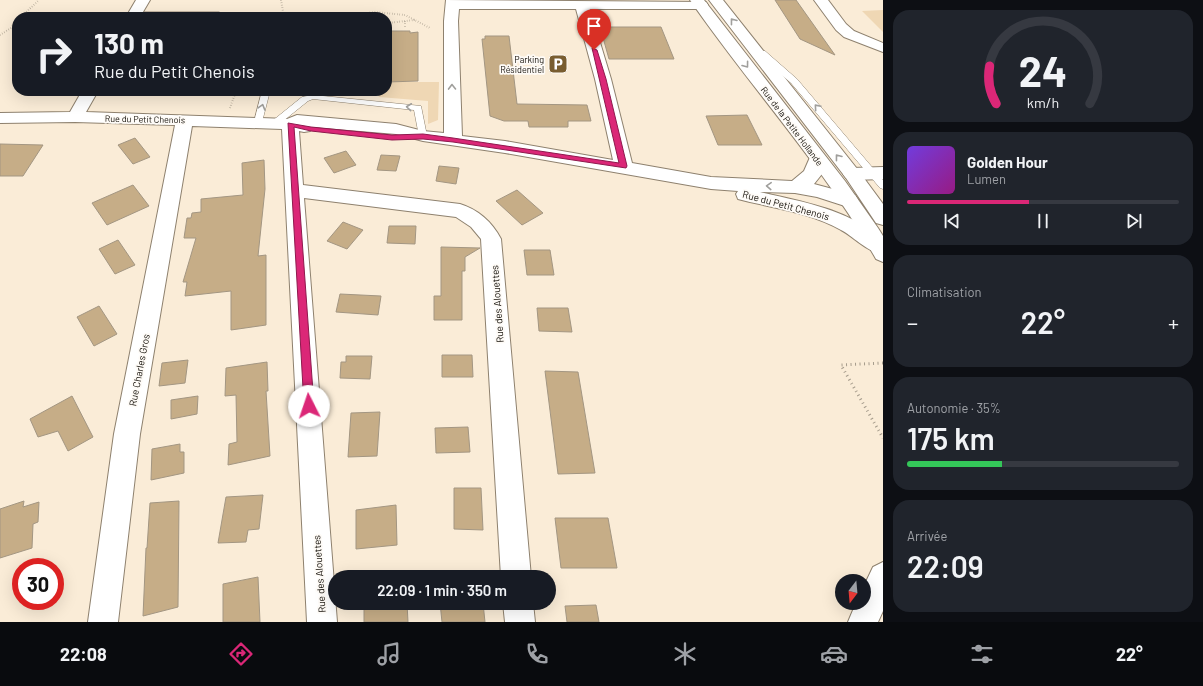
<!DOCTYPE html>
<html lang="fr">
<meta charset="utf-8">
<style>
:root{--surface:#171b24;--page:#20242c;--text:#f1f3f6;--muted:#9ea1a6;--line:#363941;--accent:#db2777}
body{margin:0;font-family:Barlow,sans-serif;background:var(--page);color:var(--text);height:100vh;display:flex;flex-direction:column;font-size:15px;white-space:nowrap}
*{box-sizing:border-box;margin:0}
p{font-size:13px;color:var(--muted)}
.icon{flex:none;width:22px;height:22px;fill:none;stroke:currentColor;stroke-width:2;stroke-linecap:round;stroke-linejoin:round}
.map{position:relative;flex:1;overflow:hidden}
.sheet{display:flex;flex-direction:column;gap:10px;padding:10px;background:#0d0f14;width:320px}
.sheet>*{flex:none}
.hud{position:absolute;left:12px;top:12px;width:380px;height:84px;border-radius:16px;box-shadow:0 4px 16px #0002;background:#171b24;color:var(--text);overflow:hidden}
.needle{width:26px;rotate:196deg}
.controls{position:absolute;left:835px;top:574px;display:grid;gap:8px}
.controls a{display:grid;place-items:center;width:36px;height:36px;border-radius:50%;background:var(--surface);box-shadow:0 4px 16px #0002;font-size:20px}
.speed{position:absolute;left:12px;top:558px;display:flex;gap:8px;font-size:20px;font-weight:700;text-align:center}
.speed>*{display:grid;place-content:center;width:52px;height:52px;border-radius:50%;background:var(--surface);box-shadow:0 4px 16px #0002;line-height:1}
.speed .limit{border:6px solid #d22;background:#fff;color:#111}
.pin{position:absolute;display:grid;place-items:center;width:34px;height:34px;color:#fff;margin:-41px -17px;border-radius:50% 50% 50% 0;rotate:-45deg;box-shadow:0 0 4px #0007}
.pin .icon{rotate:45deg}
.me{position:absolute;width:44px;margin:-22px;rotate:356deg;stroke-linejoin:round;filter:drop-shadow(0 0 3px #0008)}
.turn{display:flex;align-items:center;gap:14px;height:84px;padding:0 16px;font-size:18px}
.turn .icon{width:52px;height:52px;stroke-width:2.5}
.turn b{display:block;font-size:28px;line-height:34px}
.big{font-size:30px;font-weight:600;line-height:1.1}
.sheet .widget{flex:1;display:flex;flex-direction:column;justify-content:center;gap:6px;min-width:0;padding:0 14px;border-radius:16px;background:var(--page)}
.sheet .dial{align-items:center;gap:0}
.dial svg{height:104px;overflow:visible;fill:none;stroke:var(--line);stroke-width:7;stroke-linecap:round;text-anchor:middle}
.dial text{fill:var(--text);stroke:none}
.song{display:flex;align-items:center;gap:12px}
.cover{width:48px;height:48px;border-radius:6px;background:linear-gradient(135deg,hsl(260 70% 55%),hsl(310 70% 35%))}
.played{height:4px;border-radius:2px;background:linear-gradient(90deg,var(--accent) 45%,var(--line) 45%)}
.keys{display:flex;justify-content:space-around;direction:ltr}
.heat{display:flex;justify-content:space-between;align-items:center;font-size:22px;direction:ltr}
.charge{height:6px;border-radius:3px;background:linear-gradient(90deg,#34c759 35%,var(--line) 0)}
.trip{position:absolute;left:328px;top:570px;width:228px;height:40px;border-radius:20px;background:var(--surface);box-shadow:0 4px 16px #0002;font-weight:600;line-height:40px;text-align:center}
.menu{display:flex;height:64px;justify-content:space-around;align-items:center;background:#090b0e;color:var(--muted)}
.menu .icon{width:28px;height:28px}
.menu .active{color:var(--accent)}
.menu b{font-size:18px;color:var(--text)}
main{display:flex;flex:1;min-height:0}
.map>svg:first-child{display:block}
</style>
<main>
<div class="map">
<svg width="883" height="622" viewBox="0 0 883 622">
<rect width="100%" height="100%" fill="#faecd7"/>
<path fill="#efd7b4" d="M883 10V32L862 11Z
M387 82H439L438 120 428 124V101L379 97 378 95 334 91H387Z"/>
<path fill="#c6ad87" stroke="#a39682" d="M775 0H796L835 55 800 39Z
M600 27H661L674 59H609Z
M387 31H410V33L418 32V81L387 82Z
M485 36H509L517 104 587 105 591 121H568V127H529L528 121H504L490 116 482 39H485Z
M747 115 762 145H718L706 116Z
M135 138 150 157 133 164 118 145Z
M0 144 43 145 23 176H0Z
M346 151 356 165 334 173 324 158Z
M381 155 400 156 396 171 377 170Z
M264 160 265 189 258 256 266 255V325L231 330V291L185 296 187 282H183L196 238H184L187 218H191L192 213 201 212V199L243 195 242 163Z
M439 166 459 168 456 184 436 181Z
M133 185 149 206 107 225 92 203Z
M517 190 543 213 522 225 496 201Z
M343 222 363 230 347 249 327 241Z
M389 226H416L415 244 387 243Z
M118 240 135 265 115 274 99 249Z
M441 247 480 248 465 257V271H462V320H434V296H441Z
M524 250H550L554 275H527Z
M340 294 381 296 378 315 336 312Z
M99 306 117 334 94 346 77 317Z
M537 308H568L572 332 539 331Z
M442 355H472L473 377H442Z
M346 356H372L370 379 340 378 341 362H346Z
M188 360 185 383 159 386 162 363Z
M267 362 268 391H266L270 456 228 465 229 444 237 442 236 395 225 396 226 368Z
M545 371 578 372 595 473 558 474Z
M72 396 93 437 68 451 58 431 38 437 30 419Z
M198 396 197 414 171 419V400Z
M380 412 377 456 348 457 351 413Z
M468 427 470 452 436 453 435 428Z
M180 444V452H184V473L151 480 152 449Z
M454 488H481L483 530 454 529Z
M263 495 259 529 248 530 246 542 218 543 226 497Z
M24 501 23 507 39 502 38 522 33 524 32 548 0 558V509Z
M179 501 178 607 143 616 146 548H147L150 503Z
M396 505 397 545 356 549V510Z
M555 518H608L617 568H561Z
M258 577 260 622H223V584Z
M364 603H407L408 622H364Z
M440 603H483L485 622H442Z
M596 605 599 622H567L565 606Z"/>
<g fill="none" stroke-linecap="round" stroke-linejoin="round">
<defs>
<path id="lane" d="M135 12H219L223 14 222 17 133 15V13Z
M759 51H765L797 79 883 180V189L880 188 791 83 759 55Z
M262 91H270L262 122 258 125 254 122Z
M313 95 421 106 427 136 423 139 419 136 414 110 313 99 308 101 277 126H271L270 124 271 122 302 97Z"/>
<path id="street" d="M136 0H150L140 17H126Z
M446 0 706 2 708 5 706 8 701 9H590L611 79 632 163 711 177 792 181 804 171 811 155 817 153 823 155 826 159 822 174 814 184 855 195 858 200 855 205 848 207 817 197 795 193 760 192C808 203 842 208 883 238V252C871 256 852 235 841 230 810 212 772 208 738 199L736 194 738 191 711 189 505 153 423 141 396 134 312 127 310 131 304 132 299 131 303 185 460 204C479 210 492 222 501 239L531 577H501L481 239 471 227 456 217 304 198 337 622H307L282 129 192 126 140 434 118 622H88L114 434 175 125 75 122 0 123V113L70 112 82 91H98L86 112 287 119 297 115 396 124 423 131 444 133V21ZM459 9H576L595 79 613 160 505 141 462 136 458 21Z
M814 0H828L846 24 854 31 883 43V52L844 37 836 30Z
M883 167V179L852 180 846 178 843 174 846 170 852 168Z
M503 603H533L535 622H505Z"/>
<path id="secondary" d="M690 0H704L845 181 878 228 883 236V262L876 259C824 166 750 87 690 0Z
M709 0H723L858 170 883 204V225L876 223 846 178Z
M883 562V611L878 622H848L856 603H864V586L873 567Z"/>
</defs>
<use href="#lane" stroke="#8e816e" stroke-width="1"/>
<use href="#street" stroke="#8e816e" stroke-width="2"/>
<use href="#secondary" stroke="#8e816e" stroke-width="2"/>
<path stroke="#a69c8c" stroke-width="2" stroke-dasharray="0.5 2" stroke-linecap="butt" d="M281 0 284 17
M21 17 39 0
M340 17 374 12 405 15 430 28
M405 21V27
M387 23 415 20
M387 27 388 23
M0 35 11 28 17 21
M230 108 236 91"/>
<path stroke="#a69c8c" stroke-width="3" stroke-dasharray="1 3.5" stroke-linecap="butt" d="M883 363 841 365 883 438"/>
<use href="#lane" fill="#fff" fill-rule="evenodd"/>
<use href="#street" fill="#fff" fill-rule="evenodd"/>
<use href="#secondary" fill="#fff" fill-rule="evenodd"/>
</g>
<defs><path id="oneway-chevron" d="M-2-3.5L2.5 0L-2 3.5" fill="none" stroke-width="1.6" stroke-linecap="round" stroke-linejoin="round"/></defs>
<g stroke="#a09f9c">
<use href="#oneway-chevron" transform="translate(733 21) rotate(-128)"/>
<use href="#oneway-chevron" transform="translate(746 65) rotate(53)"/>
<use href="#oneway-chevron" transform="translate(452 87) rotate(-91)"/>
<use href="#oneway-chevron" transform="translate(262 107) rotate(-74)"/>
<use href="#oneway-chevron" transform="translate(409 107) rotate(-174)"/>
<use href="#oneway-chevron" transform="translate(817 107) rotate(-131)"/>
<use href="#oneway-chevron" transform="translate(838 157) rotate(-128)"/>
<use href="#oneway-chevron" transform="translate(769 186) rotate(-177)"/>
</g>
<path fill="#db2777" stroke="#8e194d" d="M592 48 597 50 606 79 627 166 626 168 453 142 423 139 392 140 311 131 294 127 314 406 312 409 309 411 305 409 304 406 288 123 311 127 392 135 423 134 453 138 619 163Z"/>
<defs>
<symbol id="parking-square" viewBox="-11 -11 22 22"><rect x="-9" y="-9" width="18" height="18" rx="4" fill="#795d30" stroke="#fefbf7"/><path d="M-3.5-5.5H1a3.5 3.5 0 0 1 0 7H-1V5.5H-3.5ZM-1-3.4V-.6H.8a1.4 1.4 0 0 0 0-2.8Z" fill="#fff"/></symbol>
</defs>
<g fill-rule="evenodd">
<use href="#parking-square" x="547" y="53" width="22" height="22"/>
</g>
<g text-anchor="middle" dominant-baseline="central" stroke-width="3.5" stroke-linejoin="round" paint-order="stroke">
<g font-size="9" fill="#120e07" stroke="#fefbf7" text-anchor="end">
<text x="544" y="59">Parking<tspan x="544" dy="10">Résidentiel</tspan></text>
</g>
<g font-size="9" fill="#120e07" stroke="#fefbf7">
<text transform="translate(145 119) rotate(1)">Rue du Petit Chenois</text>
<text transform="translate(792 126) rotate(53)">Rue de la Petite Hollande</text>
</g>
<g font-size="10" fill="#120e07" stroke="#fefbf7">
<text transform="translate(786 205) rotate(15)">Rue du Petit Chenois</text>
<text transform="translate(497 304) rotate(-94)">Rue des Alouettes</text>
<text transform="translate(139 370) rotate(-79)">Rue Charles Gros</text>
<text transform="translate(319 574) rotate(-94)">Rue des Alouettes</text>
</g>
</g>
</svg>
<div class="controls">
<a><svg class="needle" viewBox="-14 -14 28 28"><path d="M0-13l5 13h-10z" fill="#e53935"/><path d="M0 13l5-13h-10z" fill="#9ea1a6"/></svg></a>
</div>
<div class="speed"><div class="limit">30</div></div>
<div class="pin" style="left:594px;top:50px;background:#d93025"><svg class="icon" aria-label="arrive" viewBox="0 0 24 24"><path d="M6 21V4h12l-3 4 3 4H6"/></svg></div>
<svg class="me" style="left:309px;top:406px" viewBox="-20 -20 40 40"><circle r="19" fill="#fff"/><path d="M0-13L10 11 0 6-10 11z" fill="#db2777"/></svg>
<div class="trip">22:09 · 1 min · 350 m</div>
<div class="hud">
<div class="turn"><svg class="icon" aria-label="right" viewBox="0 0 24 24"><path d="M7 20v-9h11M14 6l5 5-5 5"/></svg><div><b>130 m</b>Rue du Petit Chenois</div></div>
</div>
</div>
<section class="sheet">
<div class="widget dial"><svg viewBox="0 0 100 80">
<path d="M14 69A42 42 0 1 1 86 69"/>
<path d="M14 69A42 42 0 0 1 9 40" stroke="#db2777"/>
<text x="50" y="56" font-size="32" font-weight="700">24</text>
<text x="50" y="72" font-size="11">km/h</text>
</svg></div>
<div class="widget">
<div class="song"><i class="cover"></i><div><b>Golden Hour</b><p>Lumen</p></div></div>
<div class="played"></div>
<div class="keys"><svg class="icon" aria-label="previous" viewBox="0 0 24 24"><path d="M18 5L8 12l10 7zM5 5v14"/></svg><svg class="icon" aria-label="pause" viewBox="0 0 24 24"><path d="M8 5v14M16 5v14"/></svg><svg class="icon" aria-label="next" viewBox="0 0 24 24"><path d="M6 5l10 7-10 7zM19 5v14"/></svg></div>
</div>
<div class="widget"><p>Climatisation</p>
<div class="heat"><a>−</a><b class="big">22°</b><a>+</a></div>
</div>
<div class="widget"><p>Autonomie · 35%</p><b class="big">175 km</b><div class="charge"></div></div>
<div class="widget"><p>Arrivée</p><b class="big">22:09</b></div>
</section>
</main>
<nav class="menu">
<b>22:08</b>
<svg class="icon active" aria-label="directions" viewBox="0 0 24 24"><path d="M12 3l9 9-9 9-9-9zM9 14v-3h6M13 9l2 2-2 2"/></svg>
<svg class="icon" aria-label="music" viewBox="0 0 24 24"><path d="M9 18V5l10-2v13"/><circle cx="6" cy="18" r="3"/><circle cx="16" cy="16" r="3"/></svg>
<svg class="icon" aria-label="phone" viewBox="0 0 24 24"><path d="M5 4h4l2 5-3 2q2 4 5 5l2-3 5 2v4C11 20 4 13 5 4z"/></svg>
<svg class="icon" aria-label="climate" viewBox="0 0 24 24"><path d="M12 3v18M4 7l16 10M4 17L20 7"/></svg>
<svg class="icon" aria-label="car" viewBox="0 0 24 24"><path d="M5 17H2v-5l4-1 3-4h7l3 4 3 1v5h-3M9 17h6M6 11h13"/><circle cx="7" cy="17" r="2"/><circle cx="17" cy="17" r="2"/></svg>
<svg class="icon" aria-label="filters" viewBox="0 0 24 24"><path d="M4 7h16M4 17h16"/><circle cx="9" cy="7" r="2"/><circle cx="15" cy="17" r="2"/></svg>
<b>22°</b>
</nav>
